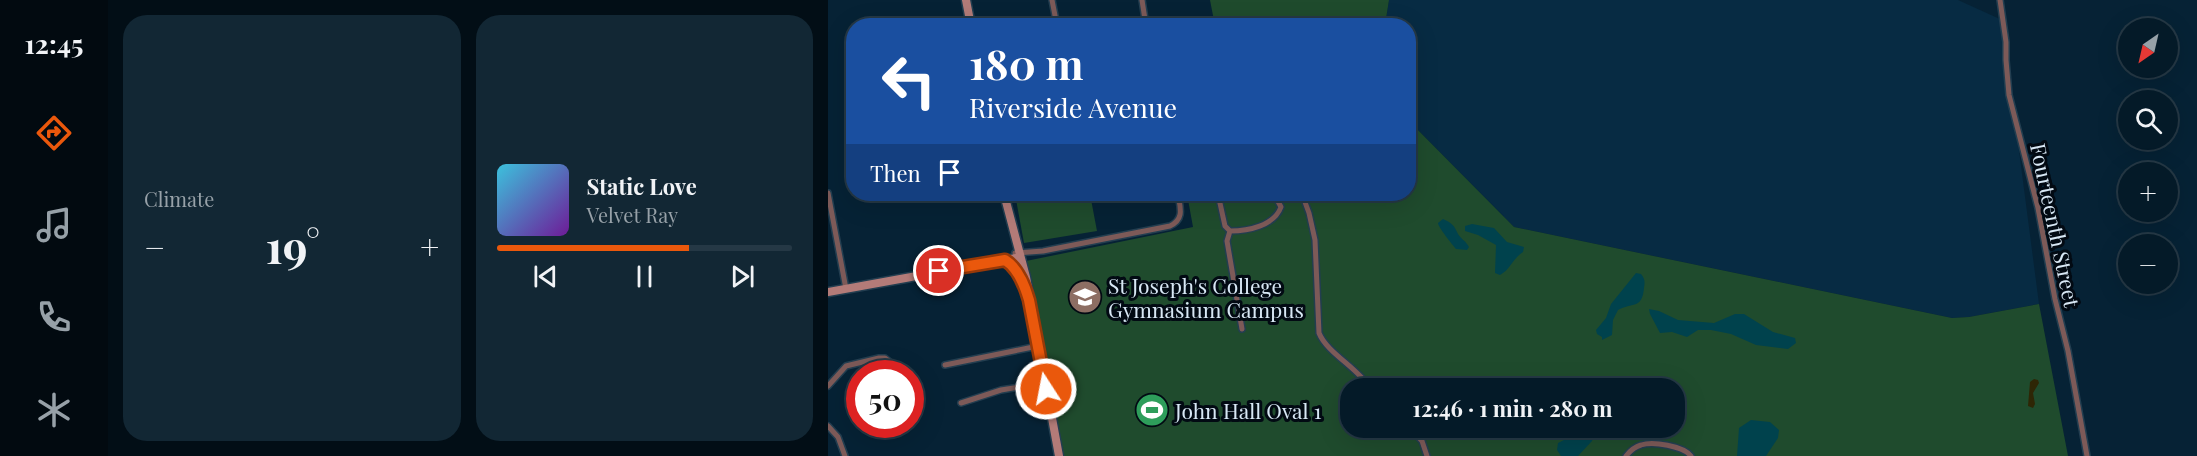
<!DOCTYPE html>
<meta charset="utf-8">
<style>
:root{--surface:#041a28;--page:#122734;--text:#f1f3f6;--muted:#97a1a8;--line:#253845;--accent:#ea580c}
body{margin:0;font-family:"Playfair Display",serif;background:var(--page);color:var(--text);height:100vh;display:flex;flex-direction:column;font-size:22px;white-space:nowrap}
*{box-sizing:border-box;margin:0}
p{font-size:20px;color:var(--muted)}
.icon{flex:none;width:33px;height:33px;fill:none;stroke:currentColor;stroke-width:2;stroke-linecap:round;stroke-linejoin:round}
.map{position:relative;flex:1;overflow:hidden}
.panel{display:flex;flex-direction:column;gap:15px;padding:15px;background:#020e16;width:720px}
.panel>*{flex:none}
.top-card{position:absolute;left:18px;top:18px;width:570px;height:183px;border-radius:24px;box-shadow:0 6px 24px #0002,0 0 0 2px var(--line);background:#1a4fa0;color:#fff;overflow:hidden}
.needle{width:39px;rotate:214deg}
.tools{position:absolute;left:1290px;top:18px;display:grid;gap:12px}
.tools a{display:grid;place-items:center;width:60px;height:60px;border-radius:50%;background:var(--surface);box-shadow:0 6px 24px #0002,0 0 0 2px var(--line);font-size:30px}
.speed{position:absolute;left:18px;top:360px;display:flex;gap:12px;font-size:30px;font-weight:700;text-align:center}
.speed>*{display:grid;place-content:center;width:78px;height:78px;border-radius:50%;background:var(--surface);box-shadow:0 6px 24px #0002,0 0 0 2px var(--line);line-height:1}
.speed .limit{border:9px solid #d22;background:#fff;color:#111}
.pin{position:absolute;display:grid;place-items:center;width:51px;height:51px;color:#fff;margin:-26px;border:3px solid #fff;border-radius:50%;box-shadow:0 2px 6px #0007}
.me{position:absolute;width:66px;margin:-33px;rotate:349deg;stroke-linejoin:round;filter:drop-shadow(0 0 4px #0008)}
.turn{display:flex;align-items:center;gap:21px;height:126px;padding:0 24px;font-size:27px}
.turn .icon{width:78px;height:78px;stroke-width:2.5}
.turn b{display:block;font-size:42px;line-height:51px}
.then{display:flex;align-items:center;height:57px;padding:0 24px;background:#0003;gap:12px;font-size:22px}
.big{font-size:45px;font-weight:700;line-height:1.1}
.panel .widget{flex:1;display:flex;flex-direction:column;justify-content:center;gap:9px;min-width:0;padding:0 21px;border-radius:24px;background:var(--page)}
.song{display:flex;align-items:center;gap:18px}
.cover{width:72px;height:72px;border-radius:9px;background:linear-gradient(135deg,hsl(190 70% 55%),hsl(280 70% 35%))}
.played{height:6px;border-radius:3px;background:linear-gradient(90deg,var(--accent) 65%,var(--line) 65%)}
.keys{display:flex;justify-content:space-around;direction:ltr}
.heat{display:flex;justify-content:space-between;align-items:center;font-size:33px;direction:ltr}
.panel .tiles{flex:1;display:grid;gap:15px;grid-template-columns:repeat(2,1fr)}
.trip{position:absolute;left:512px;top:378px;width:345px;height:60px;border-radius:24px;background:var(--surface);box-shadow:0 6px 24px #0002,0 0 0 2px var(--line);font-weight:700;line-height:60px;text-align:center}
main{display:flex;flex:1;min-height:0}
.menu{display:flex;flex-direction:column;width:108px;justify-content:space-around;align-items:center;background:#020a10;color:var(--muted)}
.menu .icon{width:42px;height:42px}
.menu .active{color:var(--accent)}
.menu b{font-size:27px;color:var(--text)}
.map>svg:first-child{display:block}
</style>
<main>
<nav class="menu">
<b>12:45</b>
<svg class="icon active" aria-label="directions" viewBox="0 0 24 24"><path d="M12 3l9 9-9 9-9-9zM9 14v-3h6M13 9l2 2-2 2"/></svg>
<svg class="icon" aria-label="music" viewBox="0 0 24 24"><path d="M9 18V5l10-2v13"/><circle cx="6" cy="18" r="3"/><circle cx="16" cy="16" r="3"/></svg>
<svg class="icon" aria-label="phone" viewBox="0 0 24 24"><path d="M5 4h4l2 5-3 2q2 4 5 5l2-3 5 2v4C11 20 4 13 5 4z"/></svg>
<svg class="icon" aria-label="climate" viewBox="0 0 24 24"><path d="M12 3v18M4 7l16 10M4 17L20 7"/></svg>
</nav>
<section class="panel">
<div class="tiles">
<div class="widget"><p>Climate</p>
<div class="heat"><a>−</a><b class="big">19°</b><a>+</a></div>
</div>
<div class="widget">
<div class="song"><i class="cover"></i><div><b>Static Love</b><p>Velvet Ray</p></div></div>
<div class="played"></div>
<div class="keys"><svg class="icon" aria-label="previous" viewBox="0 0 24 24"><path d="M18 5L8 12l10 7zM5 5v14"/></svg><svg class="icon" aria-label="pause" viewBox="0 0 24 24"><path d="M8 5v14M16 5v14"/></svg><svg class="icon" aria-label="next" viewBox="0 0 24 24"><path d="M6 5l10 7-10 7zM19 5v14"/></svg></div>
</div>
</div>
</section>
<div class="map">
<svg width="1369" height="456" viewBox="0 0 1369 456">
<rect width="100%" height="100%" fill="#062235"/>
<path fill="#072b43" d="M561 0H1130L1174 20 1211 304 1141 317 1124 318 686 227 581 121 580 26 557 25Z"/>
<path fill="#1f4b2d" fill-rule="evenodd" d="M382 0H561L557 25 387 26Z
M581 121 686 227 1124 318 1141 317 1211 304 1240 456H235L198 261 365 227 359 194H580ZM522 388H846V428H522Z
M187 194H262L269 231 196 243Z"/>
<path fill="#2e2605" d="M1206 379 1210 380 1211 383 1205 393 1207 404 1205 408 1200 406 1202 382Z"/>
<path fill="#00424d" d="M615 219C624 223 626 225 630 234 633 239 638 241 641 247L639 250 628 249C624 244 610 227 610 223Z
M644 224 666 228 679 242 696 247 695 252C684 259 683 269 672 275L667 273 668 245 650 235 637 231V226Z
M808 273 813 274C817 279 817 282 816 288 814 310 804 302 790 310L785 320 784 335 774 340V337L769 334 768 330 778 318 783 304Z
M821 309 831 311 850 320 886 323 907 314H916L945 332 967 338 968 343 960 349 928 345 903 334 883 330H870L859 337 844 332 832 333 822 314Z
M923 420 942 422 951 430 950 438 938 456H909L911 428Z
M749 428H774L767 432 764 441 750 456H733L729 450 730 443 742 437Z"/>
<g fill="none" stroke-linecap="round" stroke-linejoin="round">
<defs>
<path id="street" d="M224 0 229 26
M314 0 318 26
M1172 0 1178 42V60L1181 95 1210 208 1227 299 1240 351 1259 456
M0 193 18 289
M390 194 397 226 402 231
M474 194 481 213 487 240 491 333C499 353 530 368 542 388
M402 231 399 241 414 329
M402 231C420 231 446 226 453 207L446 194
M187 253 215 251 342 226C357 219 352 207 350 194
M117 365 210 346
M0 386 18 366 51 358H57L62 362 66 374
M545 388H551
M133 403 173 390 217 383
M0 426 10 437 17 456
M582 428 594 441 599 456
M798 456C802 451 806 447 813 445 825 441 855 446 863 456"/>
<path id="secondary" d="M138 0 143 26
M176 194 198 277 231 456
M177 260 186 267 197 288
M0 292 188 258"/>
</defs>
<use href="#street" stroke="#233e50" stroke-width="8"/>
<use href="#secondary" stroke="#233e50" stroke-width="11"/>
<use href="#street" stroke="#7d5a58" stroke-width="5"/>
<use href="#secondary" stroke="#b37b78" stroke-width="8"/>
</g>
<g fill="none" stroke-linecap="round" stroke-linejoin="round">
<defs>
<path id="route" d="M111 271 177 260C190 268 197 286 201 300L218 389"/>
</defs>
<use href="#route" stroke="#983908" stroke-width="15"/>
<use href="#route" stroke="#ea580c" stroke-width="10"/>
</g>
<defs>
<symbol id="school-disc" viewBox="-11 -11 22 22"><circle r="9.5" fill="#8d6e63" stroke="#020a13"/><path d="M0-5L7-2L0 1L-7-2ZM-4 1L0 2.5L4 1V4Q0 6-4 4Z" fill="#fff"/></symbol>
<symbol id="stadium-disc" viewBox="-11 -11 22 22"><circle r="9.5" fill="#2e9e5b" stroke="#020a13"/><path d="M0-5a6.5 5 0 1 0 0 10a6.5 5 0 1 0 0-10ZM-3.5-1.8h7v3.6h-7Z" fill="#fff"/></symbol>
</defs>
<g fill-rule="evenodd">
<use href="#school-disc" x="238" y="278" width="38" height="38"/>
<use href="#stadium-disc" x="305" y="391" width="38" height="38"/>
</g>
<g text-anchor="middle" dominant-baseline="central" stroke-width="6" stroke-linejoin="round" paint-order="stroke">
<g font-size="21" fill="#d8e8f5" stroke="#020a13">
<text transform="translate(1228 225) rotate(78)">Fourteenth Street</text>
</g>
<g font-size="21" fill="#d8e8f5" stroke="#020a13" text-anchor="start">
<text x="280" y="285">St Joseph's College<tspan x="280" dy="24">Gymnasium Campus</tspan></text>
<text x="347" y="410">John Hall Oval 1</text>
</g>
</g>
</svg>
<div class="tools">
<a><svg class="needle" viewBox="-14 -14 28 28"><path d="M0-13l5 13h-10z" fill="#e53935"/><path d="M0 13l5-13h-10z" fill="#97a1a8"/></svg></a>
<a><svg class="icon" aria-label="search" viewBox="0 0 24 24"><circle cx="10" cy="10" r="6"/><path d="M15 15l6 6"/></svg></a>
<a>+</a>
<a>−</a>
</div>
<div class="speed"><div class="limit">50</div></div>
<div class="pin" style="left:111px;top:271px;background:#d93025"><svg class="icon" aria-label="arrive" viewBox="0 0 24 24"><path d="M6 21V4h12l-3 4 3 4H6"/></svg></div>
<svg class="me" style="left:218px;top:389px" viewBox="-20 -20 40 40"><circle r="17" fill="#ea580c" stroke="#fff" stroke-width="3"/><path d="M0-11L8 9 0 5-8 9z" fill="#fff"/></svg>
<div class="trip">12:46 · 1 min · 280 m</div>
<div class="top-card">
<div class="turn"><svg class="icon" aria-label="left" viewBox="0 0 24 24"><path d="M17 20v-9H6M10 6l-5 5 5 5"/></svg><div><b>180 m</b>Riverside Avenue</div></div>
<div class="then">Then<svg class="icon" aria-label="arrive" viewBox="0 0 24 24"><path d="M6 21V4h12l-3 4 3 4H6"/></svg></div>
</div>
</div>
</main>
